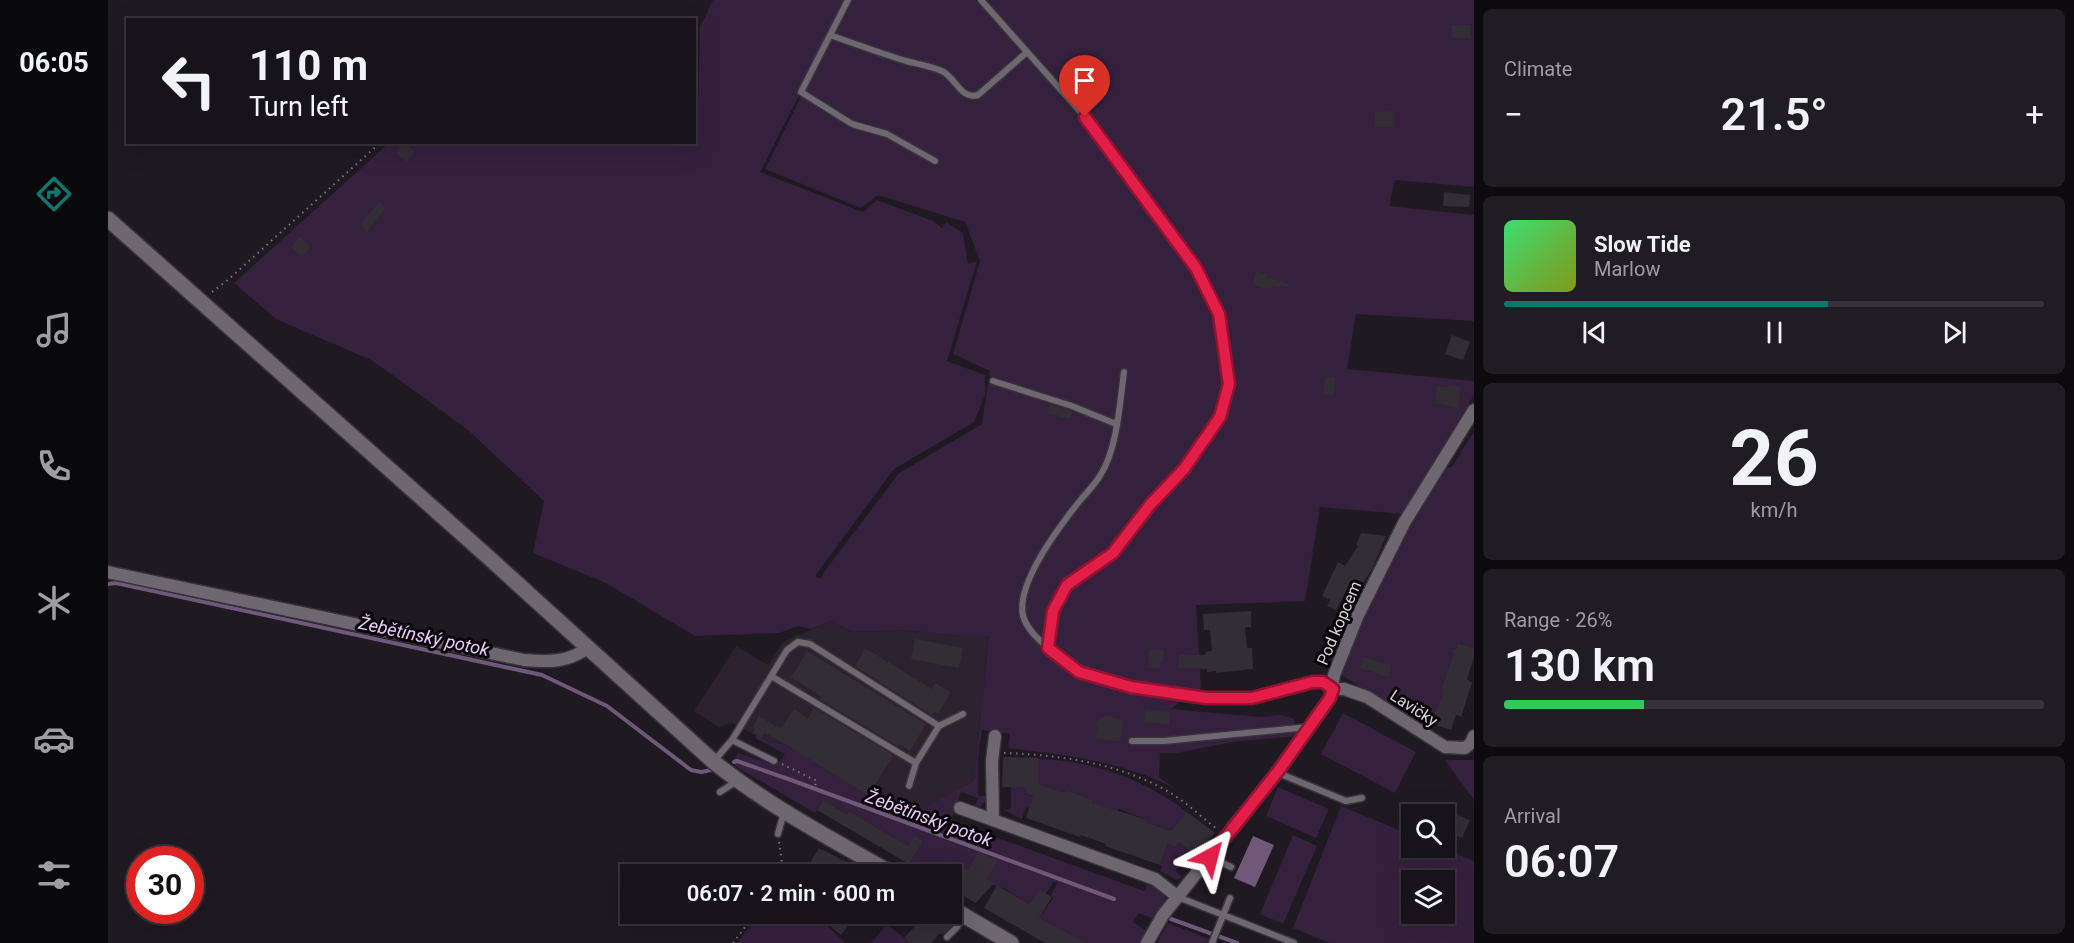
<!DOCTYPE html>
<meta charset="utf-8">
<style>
:root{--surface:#17131a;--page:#201c23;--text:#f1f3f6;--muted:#9e9ea2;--line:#363239;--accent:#0f766e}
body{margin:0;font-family:Roboto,sans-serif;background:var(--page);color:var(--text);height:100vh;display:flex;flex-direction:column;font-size:22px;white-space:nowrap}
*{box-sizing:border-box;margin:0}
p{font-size:20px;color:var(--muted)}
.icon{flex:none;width:33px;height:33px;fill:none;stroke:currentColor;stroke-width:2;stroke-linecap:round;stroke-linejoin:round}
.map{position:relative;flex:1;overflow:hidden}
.drawer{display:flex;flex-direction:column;gap:9px;padding:9px;background:#0d0a0e;width:600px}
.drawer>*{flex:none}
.banner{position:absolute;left:18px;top:18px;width:570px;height:126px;border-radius:0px;box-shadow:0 6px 24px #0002,0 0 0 2px var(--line);background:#17131a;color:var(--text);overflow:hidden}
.tools{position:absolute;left:1293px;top:804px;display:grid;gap:12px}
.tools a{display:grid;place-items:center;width:54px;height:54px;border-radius:0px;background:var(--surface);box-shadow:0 6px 24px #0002,0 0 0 2px var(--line);font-size:30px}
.speed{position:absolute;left:18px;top:846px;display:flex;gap:12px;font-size:30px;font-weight:700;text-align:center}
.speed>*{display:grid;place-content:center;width:78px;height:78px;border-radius:50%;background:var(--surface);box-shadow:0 6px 24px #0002,0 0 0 2px var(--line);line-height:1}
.speed .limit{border:9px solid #d22;background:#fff;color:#111}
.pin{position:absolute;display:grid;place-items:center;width:51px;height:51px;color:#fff;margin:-62px -26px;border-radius:50% 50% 50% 0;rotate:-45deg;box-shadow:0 0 6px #0007}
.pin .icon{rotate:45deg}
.me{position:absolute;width:66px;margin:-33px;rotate:38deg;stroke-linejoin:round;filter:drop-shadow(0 0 4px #0008)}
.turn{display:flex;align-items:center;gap:21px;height:126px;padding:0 24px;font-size:27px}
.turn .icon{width:78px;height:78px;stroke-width:2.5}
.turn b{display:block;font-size:42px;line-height:51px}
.big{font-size:45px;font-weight:600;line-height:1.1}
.drawer .tile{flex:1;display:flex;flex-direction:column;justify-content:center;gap:9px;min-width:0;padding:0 21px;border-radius:9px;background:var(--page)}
.drawer .dial{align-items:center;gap:0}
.dial b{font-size:78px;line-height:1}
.song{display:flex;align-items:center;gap:18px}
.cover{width:72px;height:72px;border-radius:9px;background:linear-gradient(135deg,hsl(140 70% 55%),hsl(70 70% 35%))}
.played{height:6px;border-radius:3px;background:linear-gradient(90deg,var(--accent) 60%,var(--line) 60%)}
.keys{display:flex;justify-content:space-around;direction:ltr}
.heat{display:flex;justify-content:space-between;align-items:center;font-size:33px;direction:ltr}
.charge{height:9px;border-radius:4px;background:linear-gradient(90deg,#34c759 26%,var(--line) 0)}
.trip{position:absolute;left:512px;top:864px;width:342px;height:60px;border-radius:0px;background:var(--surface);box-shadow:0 6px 24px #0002,0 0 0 2px var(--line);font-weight:600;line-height:60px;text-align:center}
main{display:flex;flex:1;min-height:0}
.dock{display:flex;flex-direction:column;width:108px;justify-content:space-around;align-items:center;background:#09080a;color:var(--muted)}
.dock .icon{width:42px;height:42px}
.dock .current{color:var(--accent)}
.dock b{font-size:27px;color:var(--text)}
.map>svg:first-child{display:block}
</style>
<main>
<nav class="dock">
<b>06:05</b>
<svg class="icon current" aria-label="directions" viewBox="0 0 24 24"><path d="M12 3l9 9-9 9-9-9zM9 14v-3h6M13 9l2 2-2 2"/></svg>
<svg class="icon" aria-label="music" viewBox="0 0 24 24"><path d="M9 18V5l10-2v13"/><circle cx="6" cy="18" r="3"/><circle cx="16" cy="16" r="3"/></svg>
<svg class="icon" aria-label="phone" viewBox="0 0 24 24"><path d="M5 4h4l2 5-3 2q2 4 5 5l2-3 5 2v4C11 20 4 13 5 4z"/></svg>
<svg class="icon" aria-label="climate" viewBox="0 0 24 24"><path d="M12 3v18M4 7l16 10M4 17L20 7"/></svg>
<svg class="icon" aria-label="car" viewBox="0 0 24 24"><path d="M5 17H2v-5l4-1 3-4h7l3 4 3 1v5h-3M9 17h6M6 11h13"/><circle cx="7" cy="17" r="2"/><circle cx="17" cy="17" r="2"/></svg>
<svg class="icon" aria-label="filters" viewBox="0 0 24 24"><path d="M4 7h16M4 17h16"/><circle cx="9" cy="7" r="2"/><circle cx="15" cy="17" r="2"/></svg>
</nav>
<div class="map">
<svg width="1366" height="943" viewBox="0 0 1366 943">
<rect width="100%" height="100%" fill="#1f1922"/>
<path fill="#2b212f" d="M724 621 744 632 795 630 868 637 881 636 866 781 817 807 805 811 761 796 682 747 658 741 624 723 611 727 586 711 628 646 660 665 676 641Z"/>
<path fill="#35203e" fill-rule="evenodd" d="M605 0H740L652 172 755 212 769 200 825 221 834 228 838 222 855 233 860 264 869 261 839 361 877 375V395L866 422 786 469 707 576 713 579 716 572 791 473 874 424 882 371 845 354 872 261 857 222 770 195 753 208 657 169 741 0H1366V187L1287 180 1281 206 1366 215V321L1248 314 1239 369 1366 381V395L1296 514 1212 507 1197 601 1088 605 1093 688 1062 709 1153 717 1173 715 1186 719 1189 736 1124 742 1068 753H1052L1051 777 1066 788C1010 760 961 756 900 748L902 734 874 730 870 759V796H878V800L873 806H867L870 798 853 792 843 821 1036 891 1040 882 1053 889 1057 895V899L1046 919 1031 913 1025 922 1039 931 1032 943H977L931 918 945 898 943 895 950 882H945L938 893 927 898H925L921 904 896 888 877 883 889 862 870 851 860 870C852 865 843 866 834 861L827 874H819L801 864 815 841 806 836 800 846 741 811 739 814 715 800 707 813 627 766 626 760 630 753 663 764C671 764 673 761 677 754L647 738 649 735 658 741 682 746 761 796 805 811 817 807 866 781 881 636 868 637 795 630 744 632 724 621 703 629 690 626 671 633 587 636 498 583 425 553 436 501 360 430 286 376 263 360 168 319 126 283 281 143 479 142 482 144 483 142H583L589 146 592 27Z
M1366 431V648L1351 643 1340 676 1338 675 1333 689 1335 690 1328 711 1325 715 1326 718 1322 729 1233 675C1261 603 1293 535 1332 469L1344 467Z
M1235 713 1308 752 1287 793 1213 754Z
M930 759C983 760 1038 780 1079 812L1063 831 1037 822V819L1011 809 1009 812 984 803 985 800 958 790 957 793 930 784Z
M1337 760H1366V800Z
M903 787H918V794L926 797 921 808 918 807 914 819 895 810 903 809Z
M1170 787 1221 809 1208 838 1158 816Z
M1233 806 1303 835 1304 848H1333L1366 861V943H1222L1185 928ZM1304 880H1336V914H1304Z
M1185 835 1209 846 1175 924 1152 914Z
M1071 842 1083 852 1067 871 1074 877 1068 879 1052 871 1054 867 1052 865 1058 844 1067 847Z
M652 914H697L710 923 713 919 737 943H629Z
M1060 923 1101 939 1099 943H1049Z
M779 924 802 943H763Z"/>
<path fill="#70587b" d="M1145 836 1166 845 1147 887 1126 878Z"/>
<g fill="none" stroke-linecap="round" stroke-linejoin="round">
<path stroke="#70587b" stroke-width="4" d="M0 584 8 583 434 675 499 706 583 770 593 772 603 770
M626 762 629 761 683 780 1006 899
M1063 919 1129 943"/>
</g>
<path fill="#332d36" d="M1344 25H1362L1363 38H1344Z
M1286 111V127H1267V112Z
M296 143 307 151 299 162 288 153Z
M1336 192 1362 195 1361 207 1335 206Z
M271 202 278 208 259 232 252 225Z
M191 237 203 247 194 257 183 247Z
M1148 271 1159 274V277L1181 284V286H1163V288L1153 289V286H1148L1145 282Z
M1344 335 1362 342 1355 360 1337 354Z
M1217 377 1228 378 1225 396 1215 394Z
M1341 385 1353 387 1350 408 1327 403 1329 386 1340 387Z
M942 404 964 412 962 419 939 414Z
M1253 533 1278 536 1264 569 1245 598 1237 593 1228 610 1219 606 1222 600 1214 596 1230 562 1237 566 1250 546 1248 545Z
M1143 611V627H1137L1139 648H1144L1145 669 1108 673V671L1099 672V669L1071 668V655H1098L1097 652 1104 651 1102 630H1096L1095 614Z
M807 639 855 648 851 668 803 659Z
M1350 643 1366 648V657L1359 679 1364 683 1353 717 1348 715 1343 730 1324 724 1326 718 1324 714 1328 711 1335 690 1333 689 1346 654 1344 651 1349 648Z
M757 648 824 689 827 683 843 692 830 714 826 711 824 715 747 666Z
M1041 649 1056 650 1055 661H1052V668H1040Z
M699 651 818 724 802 751 791 744 790 746 712 699 714 697 683 677Z
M1255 657 1283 665 1280 677 1252 668Z
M706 708 785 755 761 796 677 744 657 733 653 738 645 733 647 729 644 727 651 716 673 729 686 709 700 718Z
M1037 709 1062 712 1061 725 1036 722Z
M998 715 1015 720 1012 742 987 738 989 729 987 722Z
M895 757 930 758V784L957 793 958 790 985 800 984 803 1037 819V822L1063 831 1079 812 1107 833 1089 857 1071 842 1067 847 1059 844 1052 865 997 846 998 844 973 835 972 837 918 818 925 796 918 794V787H894Z
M715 800 739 814 741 811 800 846 806 835 815 841 801 864 709 810Z
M1336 810 1362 820 1354 838 1336 830Z
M711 848 729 857 757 874H728L720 869 716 874 701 864Z
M870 851 890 861 879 879 886 883 868 903 843 889V874H827L834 861 851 871 854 866 860 870Z
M889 885 921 904 932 890 944 897 931 918 978 943H937L876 908Z
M707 914H723L739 927 733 935Z
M818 914H825L844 925 834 935 832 933 823 943H802L796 938Z"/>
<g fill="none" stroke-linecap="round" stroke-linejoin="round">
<defs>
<path id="service" d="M740 0 693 92 744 124 779 134 827 161
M873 0 977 117 1088 268 1111 314 1121 384 1112 417 1076 469 1042 505 1005 553 959 585 945 611 940 648 971 672 1023 687 1098 698H1144L1205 682H1215L1224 688
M722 35C747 44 772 53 798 61 809 64 823 66 834 71 848 78 853 100 870 95L919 52
M885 381 964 406 1008 424
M940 648C930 639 919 629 915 616 908 584 951 527 970 503 977 494 987 485 993 474 1009 449 1012 402 1016 372
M663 676 808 763
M624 740 666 761
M1024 741H1056L1201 727
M606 761 624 740 679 650 690 642 702 644 831 726
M1171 771 1175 775 1238 801 1254 798
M801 786 808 763 831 726 855 714
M612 792 629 781
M670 834 676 812
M1102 857 1123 867
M1070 897 1186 943
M839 937 849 927 855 916
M1104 943 1122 898"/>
<path id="minor" d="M0 572 416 660C438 662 462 663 480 647
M1225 689H1236L1259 697 1337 747 1357 748 1363 743 1366 736
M852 808 1047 879 1070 897
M885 820 884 761 887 736
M1039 943 1055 915 1171 770 1222 698 1226 675 1250 615 1296 523 1366 410"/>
<path id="tertiary" d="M0 219 379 556 607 763C662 807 725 840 785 874
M843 908 903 943"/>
</defs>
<use href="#service" stroke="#373339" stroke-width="9"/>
<use href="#minor" stroke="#373339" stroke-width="15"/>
<use href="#tertiary" stroke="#373339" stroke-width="18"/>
<path stroke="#78737a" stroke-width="2" stroke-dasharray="1.5 4.5" stroke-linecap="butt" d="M104 292 121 279 273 142
M896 753C953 755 1011 763 1061 792 1078 802 1093 817 1109 829
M674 764 709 781 706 788 695 784
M671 842 675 869 673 874
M625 943 647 914"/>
<use href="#service" stroke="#6e6671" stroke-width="6"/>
<use href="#minor" stroke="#6e6671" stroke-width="12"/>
<use href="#tertiary" stroke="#6e6671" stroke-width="15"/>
</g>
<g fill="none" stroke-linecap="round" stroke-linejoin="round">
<defs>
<path id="route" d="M977 117 1088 268 1111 314 1121 384 1112 417 1076 469 1042 505 1005 553 959 585 945 611 940 648 971 672 1023 687 1098 698H1144L1205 682H1215L1225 689 1222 698 1171 770 1102 857"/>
</defs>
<use href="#route" stroke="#92132f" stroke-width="15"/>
<use href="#route" stroke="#e11d48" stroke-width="10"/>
</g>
<g text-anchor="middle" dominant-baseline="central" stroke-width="6" stroke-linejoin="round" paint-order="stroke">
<g font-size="16" fill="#d9d5db" stroke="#080609">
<text transform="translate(1231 623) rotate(-67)">Pod kopcem</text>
<text transform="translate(1306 708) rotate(33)">Lavičky</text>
</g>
<g font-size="18" font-style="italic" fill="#eac9f9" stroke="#080609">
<text transform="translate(316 636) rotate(12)">Žebětínský potok</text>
<text transform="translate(821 818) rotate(20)">Žebětínský potok</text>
</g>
</g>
</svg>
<div class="tools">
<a><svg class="icon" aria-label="search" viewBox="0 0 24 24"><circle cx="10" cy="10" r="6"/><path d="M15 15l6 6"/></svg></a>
<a><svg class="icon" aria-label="layers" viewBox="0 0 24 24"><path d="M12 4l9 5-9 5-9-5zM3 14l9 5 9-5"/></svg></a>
</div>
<div class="speed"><div class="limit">30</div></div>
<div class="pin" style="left:977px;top:117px;background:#d93025"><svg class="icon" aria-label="arrive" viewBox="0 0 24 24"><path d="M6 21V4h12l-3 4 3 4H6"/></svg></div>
<svg class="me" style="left:1102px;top:857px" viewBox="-20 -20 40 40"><path d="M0-17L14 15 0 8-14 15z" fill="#e11d48" stroke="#fff" stroke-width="4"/></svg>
<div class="trip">06:07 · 2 min · 600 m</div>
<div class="banner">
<div class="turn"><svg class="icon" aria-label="left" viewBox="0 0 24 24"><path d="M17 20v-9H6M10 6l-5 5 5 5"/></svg><div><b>110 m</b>Turn left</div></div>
</div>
</div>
<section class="drawer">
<div class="tile"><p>Climate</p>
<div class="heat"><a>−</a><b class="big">21.5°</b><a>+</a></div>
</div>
<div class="tile">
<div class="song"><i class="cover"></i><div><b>Slow Tide</b><p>Marlow</p></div></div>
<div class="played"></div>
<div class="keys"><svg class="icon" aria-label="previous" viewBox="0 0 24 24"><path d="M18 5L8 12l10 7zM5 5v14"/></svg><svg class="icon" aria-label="pause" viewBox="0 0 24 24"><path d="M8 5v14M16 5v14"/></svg><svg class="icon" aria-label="next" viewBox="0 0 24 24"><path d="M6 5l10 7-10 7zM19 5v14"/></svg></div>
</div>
<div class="tile dial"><b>26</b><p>km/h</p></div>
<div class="tile"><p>Range · 26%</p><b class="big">130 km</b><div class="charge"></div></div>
<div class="tile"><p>Arrival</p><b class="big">06:07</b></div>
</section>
</main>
